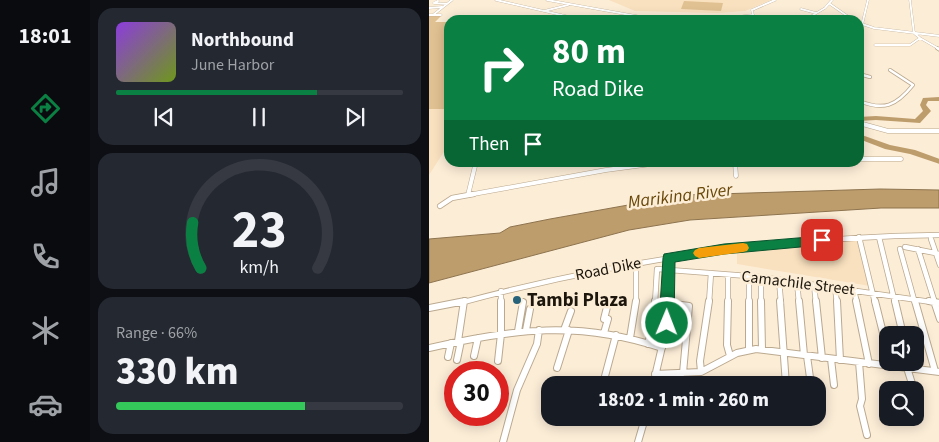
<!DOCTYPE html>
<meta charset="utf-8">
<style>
:root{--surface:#171b24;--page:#242831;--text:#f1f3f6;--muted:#9ea1a6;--line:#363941;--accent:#0b8043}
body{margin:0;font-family:"Source Sans 3",sans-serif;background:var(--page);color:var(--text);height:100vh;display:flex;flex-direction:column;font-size:19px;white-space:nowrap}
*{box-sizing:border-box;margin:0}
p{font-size:16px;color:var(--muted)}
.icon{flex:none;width:28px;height:28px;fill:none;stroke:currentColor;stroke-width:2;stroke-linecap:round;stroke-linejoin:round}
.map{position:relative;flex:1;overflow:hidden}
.details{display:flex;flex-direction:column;gap:8px;padding:8px;background:#0d0f14;width:339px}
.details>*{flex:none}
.banner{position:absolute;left:15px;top:15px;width:420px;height:152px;border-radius:15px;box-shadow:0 2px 12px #0003;background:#0b8043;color:#fff;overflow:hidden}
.buttons{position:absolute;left:450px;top:326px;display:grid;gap:10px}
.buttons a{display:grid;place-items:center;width:45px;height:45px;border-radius:10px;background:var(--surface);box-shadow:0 2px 12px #0003;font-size:25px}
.speed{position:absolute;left:15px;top:361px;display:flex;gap:10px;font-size:25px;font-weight:700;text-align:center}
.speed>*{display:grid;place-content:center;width:65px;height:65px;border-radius:50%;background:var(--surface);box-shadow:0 2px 12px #0003;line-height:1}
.speed .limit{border:8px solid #d22;background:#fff;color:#111}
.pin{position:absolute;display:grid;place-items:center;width:42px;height:42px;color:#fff;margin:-21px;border-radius:10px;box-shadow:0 2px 8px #0006}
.me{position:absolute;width:55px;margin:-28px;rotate:1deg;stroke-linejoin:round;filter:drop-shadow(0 0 4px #0008)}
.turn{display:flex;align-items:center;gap:18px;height:105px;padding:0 25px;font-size:22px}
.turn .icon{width:65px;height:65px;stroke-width:2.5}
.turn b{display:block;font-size:35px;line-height:42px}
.then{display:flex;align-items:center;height:48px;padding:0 25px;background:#0003;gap:10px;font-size:19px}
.big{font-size:38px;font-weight:800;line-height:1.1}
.details .card{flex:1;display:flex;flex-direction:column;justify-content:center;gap:8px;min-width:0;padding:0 18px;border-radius:15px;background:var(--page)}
.details .dial{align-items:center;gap:0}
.dial svg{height:130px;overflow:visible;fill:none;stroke:var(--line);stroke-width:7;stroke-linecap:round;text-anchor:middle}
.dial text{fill:var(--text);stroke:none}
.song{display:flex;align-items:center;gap:15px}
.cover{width:60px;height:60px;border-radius:8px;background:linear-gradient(135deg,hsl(270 70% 55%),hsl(80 70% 35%))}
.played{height:5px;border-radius:2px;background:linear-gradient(90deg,var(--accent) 70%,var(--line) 70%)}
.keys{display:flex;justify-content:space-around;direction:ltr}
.charge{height:8px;border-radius:4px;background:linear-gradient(90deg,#34c759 66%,var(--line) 0)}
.trip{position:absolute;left:112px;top:376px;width:285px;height:50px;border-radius:15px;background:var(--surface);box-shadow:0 2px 12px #0003;font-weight:800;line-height:50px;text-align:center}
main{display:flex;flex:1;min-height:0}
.tabs{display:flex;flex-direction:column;width:90px;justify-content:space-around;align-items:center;background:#090b0e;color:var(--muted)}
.tabs .icon{width:35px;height:35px}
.tabs .active{color:var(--accent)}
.tabs b{font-size:22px;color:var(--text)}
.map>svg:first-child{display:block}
</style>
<main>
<nav class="tabs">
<b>18:01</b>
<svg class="icon active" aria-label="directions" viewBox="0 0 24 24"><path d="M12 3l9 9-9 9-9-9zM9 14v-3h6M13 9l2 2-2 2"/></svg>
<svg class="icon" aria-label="music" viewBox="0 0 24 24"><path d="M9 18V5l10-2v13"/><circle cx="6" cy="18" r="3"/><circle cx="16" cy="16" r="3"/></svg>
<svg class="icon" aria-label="phone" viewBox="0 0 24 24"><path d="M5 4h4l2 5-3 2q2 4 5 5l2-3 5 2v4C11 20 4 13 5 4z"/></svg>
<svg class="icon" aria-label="climate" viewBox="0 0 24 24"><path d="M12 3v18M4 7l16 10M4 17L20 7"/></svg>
<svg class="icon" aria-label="car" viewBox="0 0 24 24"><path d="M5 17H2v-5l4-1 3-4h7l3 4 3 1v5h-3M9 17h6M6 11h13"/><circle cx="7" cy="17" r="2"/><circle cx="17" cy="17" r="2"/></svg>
</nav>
<section class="details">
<div class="card">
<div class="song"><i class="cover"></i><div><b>Northbound</b><p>June Harbor</p></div></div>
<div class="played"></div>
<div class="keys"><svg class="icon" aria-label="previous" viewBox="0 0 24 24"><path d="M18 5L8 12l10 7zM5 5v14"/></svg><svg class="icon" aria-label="pause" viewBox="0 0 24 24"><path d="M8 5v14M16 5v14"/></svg><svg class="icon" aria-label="next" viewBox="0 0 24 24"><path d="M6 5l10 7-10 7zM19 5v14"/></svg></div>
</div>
<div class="card dial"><svg viewBox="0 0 100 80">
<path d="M14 69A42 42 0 1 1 86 69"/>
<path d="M14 69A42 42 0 0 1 9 41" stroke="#0b8043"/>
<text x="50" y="56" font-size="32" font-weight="700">23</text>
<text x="50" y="72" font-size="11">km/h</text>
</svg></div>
<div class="card"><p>Range · 66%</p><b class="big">330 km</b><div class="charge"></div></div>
</section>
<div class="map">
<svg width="511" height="442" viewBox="0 0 511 442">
<rect width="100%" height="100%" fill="#fcedd7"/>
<path fill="#f9e1bf" d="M180 0H342L316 11 288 13 206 11Z
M0 109H20V144L0 175Z
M428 238 441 286 308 264V250Z"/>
<path fill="#e0c192" d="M255 1 294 3 292 11 252 9Z
M0 16H12L6 22H20V109H0Z"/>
<path fill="#be9d6c" stroke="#8d744f" d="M451 189 510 190V208H452L261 220 200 230 0 283V239L71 233 81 227 121 219 255 195Z"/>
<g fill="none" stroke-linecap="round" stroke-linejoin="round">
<path fill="#be9d6c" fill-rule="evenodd" d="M511 97V101H499L497 105 502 111 491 123 447 120 430 121V117L447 116 486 119 494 111 491 105 494 98Z
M430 134 461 145 486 150 511 159V164L481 154 456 149 430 139Z"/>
<defs>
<path id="street-far4" d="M67 0 154 20
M118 0 224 19 252 20
M9 1 5 3 18 4
M401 4 424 20
M0 8 13 7
M372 9 387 13
M115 11 139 5
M0 15H12
M4 15 23 0
M280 20 324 15
M330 20 324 15 323 10 346 0
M383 20 381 17 396 8 403 0
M430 23 445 28 511 36
M433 25 439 0
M491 38 510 49
M446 45H481L491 38 485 33 481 0"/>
<path id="street-far3" d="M508 48 511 50
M430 74 441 77
M430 101C455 111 467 106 484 85L461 70"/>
<path id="street-far2" d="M430 123 459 131H511
M430 159H472
M306 162 307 176
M39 195 47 162
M39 195 177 170 237 162"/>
<path id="street-far1" d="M11 206 23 198 45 194
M430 237 446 303
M450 237 466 303
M502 239 511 265
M476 247 511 254
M471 249 486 303
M489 249 506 303
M320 276V303
M332 277V303
M350 280 352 303
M368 282 370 303
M385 285 387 303
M406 288 408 303
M425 290 428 303
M72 291V303
M31 303C187 261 349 237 511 235
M207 303V263
M226 303 228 269 332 277 509 303
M238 303 240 258
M280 303 282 273
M299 303V275"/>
<path id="street" d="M299 301 298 345 301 356
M320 301V350
M332 301 333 349
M351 301 357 385
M370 301 375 355
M387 301 393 358
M408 301 411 360
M427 301 440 364
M446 301 459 353
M466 301 474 335
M486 301 506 371
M500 301 511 303
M505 301 511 319
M238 303 260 306 254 373
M0 308 36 301
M97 330 101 309
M135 330 142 311
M89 331 94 302
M175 333 179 319H175L179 303
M201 338 207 301
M29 341 35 301
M219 344 225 318 226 301
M0 348C84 329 150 320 233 348
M45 356 49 338
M378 356 382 385
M19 357 22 343
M402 359 405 385
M28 360 32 341
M69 361 72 334V301
M430 362 433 399 431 406 438 435
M481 362 479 371 485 390
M128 368 140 330
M272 372 271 361 280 301
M226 374 272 372 308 353 327 349 511 372
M175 380 187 335
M224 385 236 334 238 301
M486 395 487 399
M74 442 88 390 108 344 110 330
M209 442 216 418"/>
</defs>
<use href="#street-far4" stroke="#bba98f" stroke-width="2.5"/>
<use href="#street-far3" stroke="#bba98f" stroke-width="4"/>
<use href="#street-far2" stroke="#bba98f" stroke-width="5"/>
<use href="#street-far1" stroke="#bba98f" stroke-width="6"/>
<use href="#street" stroke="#bba98f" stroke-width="8"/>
<use href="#street-far4" stroke="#fff" stroke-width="2"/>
<use href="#street-far3" stroke="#fff" stroke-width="2.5"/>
<use href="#street-far2" stroke="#fff" stroke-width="4"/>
<use href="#street-far1" stroke="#fff" stroke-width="4.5"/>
<use href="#street" stroke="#fff" stroke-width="6"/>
</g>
<path fill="#0b8043" stroke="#07532c" d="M393 236 397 237 399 240 397 243 393 245 295 254 246 262 245 323 243 328 238 330 233 328 230 323 234 258 235 254 295 244Z"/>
<path fill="#f59e0b" d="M314 243 318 244 320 248 318 251 314 252 270 258 266 256 264 253 266 250 270 248Z"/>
<circle fill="#26627a" stroke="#fcedd7" stroke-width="2" cx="88" cy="300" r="5"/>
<g text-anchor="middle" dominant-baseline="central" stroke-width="5" stroke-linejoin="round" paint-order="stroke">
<g font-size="16" fill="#1c160c" stroke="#fcedd7">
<text transform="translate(179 269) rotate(-11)">Road Dike</text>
<text transform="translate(369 283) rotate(7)">Camachile Street</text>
</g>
<g font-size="18" font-style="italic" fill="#694809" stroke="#fcedd7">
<text transform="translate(251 196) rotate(-7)">Marikina River</text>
</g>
<g font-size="19" font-weight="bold" fill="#1c160c" stroke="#fcedd7" text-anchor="start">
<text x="98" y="300">Tambi Plaza</text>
</g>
</g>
</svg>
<div class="buttons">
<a><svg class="icon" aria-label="sound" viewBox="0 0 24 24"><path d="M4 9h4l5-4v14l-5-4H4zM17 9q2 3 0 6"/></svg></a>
<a><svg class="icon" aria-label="search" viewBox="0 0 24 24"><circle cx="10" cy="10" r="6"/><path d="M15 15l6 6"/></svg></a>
</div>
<div class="speed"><div class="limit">30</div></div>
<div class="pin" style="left:393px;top:240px;background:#d93025"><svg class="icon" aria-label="arrive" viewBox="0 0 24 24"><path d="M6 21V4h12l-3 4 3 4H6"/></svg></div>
<svg class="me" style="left:238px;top:323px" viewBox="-20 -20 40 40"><circle r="17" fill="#0b8043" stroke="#fff" stroke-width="3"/><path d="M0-11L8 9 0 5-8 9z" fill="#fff"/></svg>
<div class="trip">18:02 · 1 min · 260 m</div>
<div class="banner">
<div class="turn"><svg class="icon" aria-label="right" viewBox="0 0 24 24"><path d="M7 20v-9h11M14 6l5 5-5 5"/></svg><div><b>80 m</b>Road Dike</div></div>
<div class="then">Then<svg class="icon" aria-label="arrive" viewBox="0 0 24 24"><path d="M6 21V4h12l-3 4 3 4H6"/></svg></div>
</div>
</div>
</main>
